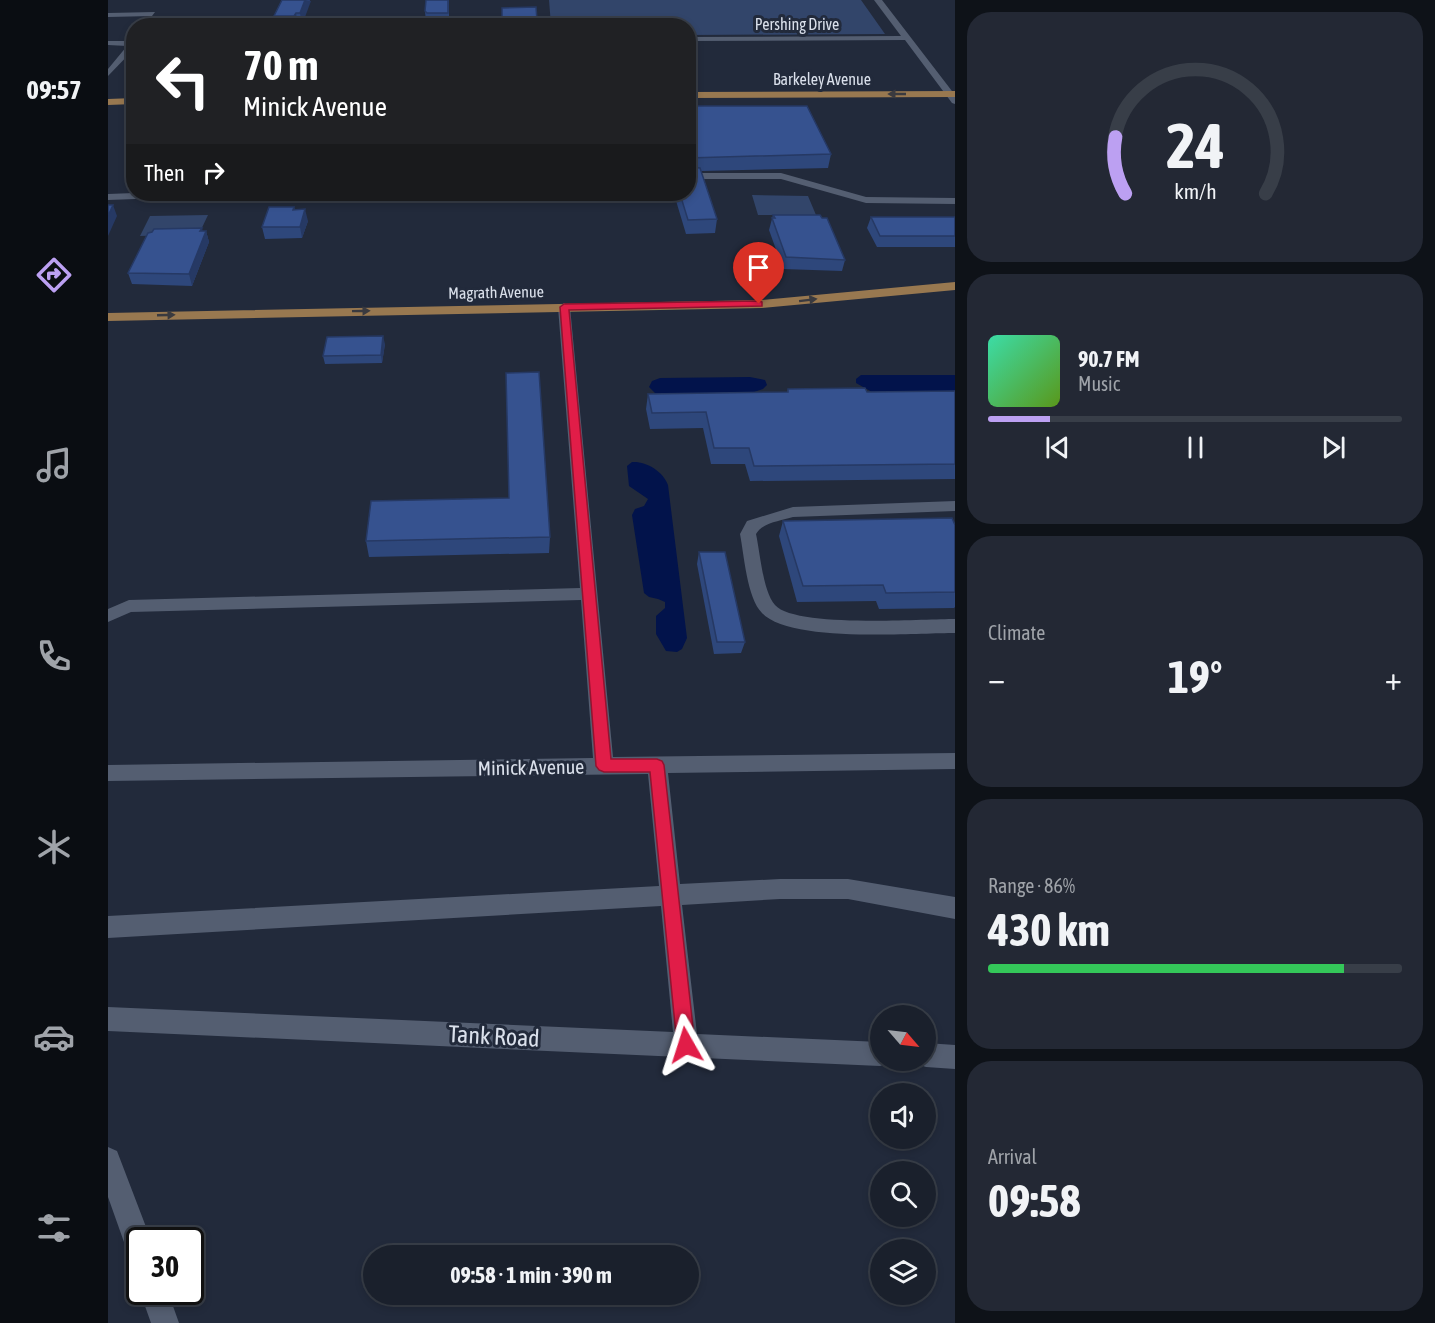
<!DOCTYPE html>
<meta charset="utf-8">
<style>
:root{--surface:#1a202c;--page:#232834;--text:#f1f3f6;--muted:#9fa3a9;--line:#383e48;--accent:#bca0f2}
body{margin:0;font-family:"Asap Condensed",sans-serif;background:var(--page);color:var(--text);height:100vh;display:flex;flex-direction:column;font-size:22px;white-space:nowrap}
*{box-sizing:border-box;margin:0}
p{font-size:20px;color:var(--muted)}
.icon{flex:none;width:33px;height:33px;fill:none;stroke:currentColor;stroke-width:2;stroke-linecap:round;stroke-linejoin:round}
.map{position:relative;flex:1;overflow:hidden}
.details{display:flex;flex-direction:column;gap:12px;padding:12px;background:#0e1218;width:480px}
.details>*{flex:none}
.hud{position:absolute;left:18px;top:18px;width:570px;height:183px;border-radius:24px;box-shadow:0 3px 9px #0003,0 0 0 2px var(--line);background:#202124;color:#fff;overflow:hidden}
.needle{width:39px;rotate:118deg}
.controls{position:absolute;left:762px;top:1005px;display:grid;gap:12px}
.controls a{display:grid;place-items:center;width:66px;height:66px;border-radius:50%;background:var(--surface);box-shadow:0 3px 9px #0003,0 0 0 2px var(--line);font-size:30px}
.speed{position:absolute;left:18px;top:1227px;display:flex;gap:12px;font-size:30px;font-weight:700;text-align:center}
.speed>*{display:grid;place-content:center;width:78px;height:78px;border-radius:50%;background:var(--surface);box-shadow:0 3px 9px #0003,0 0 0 2px var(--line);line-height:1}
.speed .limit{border:3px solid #111;border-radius:9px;background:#fff;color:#111}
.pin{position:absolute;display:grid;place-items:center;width:51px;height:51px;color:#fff;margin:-62px -26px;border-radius:50% 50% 50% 0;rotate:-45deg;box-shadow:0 0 6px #0007}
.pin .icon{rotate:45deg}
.me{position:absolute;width:66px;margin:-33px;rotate:354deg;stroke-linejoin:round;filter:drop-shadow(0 0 4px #0008)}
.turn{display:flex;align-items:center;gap:21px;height:126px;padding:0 18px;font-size:27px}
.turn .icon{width:78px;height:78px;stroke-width:2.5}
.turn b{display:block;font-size:42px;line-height:51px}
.then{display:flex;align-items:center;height:57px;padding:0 18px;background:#0003;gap:12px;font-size:22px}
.big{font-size:45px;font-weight:700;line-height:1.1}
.details .widget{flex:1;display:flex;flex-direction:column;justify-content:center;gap:9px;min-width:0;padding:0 21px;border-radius:24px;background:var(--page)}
.details .dial{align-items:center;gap:0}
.dial svg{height:156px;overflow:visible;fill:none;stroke:var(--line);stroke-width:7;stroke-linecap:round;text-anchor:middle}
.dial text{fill:var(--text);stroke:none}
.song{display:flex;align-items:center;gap:18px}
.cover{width:72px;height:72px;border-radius:9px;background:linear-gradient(135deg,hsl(160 70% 55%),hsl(90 70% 35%))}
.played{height:6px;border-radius:3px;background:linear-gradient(90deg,var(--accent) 15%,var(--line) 15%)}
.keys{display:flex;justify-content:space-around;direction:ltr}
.heat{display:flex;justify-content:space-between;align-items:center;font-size:33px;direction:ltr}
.charge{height:9px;border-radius:4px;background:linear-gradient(90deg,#34c759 86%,var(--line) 0)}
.trip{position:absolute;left:255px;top:1245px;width:336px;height:60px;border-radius:30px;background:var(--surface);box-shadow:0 3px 9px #0003,0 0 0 2px var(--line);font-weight:700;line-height:60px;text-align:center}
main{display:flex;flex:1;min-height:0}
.tabs{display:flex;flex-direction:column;width:108px;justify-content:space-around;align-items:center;background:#0a0d12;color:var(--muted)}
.tabs .icon{width:42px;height:42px}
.tabs .active{color:var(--accent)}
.tabs b{font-size:27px;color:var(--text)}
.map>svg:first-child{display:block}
</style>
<main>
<nav class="tabs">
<b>09:57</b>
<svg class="icon active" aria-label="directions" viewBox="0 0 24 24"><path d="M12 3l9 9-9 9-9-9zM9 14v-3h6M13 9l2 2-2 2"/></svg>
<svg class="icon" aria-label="music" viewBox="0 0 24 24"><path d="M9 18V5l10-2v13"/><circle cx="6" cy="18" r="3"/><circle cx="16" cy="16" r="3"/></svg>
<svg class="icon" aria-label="phone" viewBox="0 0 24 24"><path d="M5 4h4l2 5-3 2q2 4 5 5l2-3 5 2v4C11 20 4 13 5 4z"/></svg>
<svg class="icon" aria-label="climate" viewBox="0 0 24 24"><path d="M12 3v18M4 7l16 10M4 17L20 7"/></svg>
<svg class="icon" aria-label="car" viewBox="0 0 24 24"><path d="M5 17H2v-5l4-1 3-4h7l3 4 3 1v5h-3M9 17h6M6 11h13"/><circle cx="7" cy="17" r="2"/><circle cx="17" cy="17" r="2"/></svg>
<svg class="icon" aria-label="filters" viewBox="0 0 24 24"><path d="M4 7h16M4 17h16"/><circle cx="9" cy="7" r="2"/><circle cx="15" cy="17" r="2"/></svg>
</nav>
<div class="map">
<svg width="847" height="1323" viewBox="0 0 847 1323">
<rect width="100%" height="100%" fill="#222a3b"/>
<path fill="#32456a" d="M441 0H753L777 34 581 35 580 26 443 25Z
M644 195 700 196 708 215H650Z
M100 215 91 234 32 236 42 216Z"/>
<path fill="#02134b" d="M753 375H847V394L764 392 748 383V379Z
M642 377 657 380 659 385 655 389 643 393 548 394 541 387 544 381 552 378Z
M524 462C538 461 555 471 560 485L579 638 574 649 569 652 558 651 548 634V616L557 608V602L550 599 541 597 536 593 524 515 527 509 536 506 540 499 521 486 519 466Z"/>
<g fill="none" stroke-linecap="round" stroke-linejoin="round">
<path fill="#545e71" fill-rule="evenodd" d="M766 0H774L847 95V104L844 103 797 40 580 41V37L793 36Z
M47 12 44 16 0 17V13Z
M0 41H26V49L0 76V69L19 46 0 45Z
M580 173H673L758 197 847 198V204L758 203 673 179H580Z
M26 193V194H88L83 197 0 200V194Z
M456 303 462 307 505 757 847 753V769L560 773 572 884 672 879H740L847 897V919L740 899H672L574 905 589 1034 772 1042V1060H782L781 1063 772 1066 0 1031V1007L565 1032 553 906 0 938V916L551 886 540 774 0 781V765L485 758 473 600 23 612 0 622V609L21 600 472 588 450 307Z
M847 501V511L685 517C673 521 655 522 648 534 652 552 655 592 667 605 687 628 813 619 847 619V633C805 633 682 643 654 613 639 598 636 555 632 534L639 521 685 507Z
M818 1043 847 1045V1069L818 1067 809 1064 808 1060H818Z
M0 1147 9 1151 43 1240H32V1263L22 1259 0 1197Z
M32 1292H60L71 1323H43Z"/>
<path fill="#987850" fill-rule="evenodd" d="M847 91V97L580 98V92Z
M26 98V104L0 105V99Z
M847 282V290L654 308 0 321V313L654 300Z"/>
</g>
<path fill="#2e477b" d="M174 0H202L194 25 168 26 166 16Z
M341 0V25H320L318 23 317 11Z
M580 106 723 154 720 168 593 171 609 219 607 233 578 234 566 194H580Z
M334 194H476V202L362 203V198L335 199Z
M186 207 187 210 200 221 194 238 157 239 154 227Z
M665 215 737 260 734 271 675 269 661 230Z
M763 217H847V247H769L759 228Z
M95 231H98L101 242 84 286 24 284 20 273Z
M277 344 274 363 217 364 215 356Z
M680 389 759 392 847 391V479L642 481 637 464H603L595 428 542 429 538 409 540 394 679 392Z
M675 521 847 525V607L846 608 771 609 768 601 689 602 671 536Z
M442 537 441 553 261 557 258 541Z
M591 552 637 642 633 653 606 654 589 564Z"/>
<path fill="#263964" d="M197 0 203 1 194 25 192 13Z
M188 13 190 25 189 26H188L186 16Z
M5 205 9 216 0 236V216Z
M197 209 200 221 194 238 192 227Z
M94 228 96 236 98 231 101 242 84 286 81 274Z
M275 336 277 344 274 363 273 355Z"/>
<path fill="#36528f" stroke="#263964" stroke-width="1.5" d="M174 0H197L192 13H188L186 16H166Z
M318 0H340V13H319L317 11Z
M428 7 429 20H475L477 26H394V8Z
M580 106H699L723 154 580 158Z
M580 167 592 168 609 219 580 220 572 194H580Z
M0 205H5L0 216Z
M161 207H186L185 210 197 209 192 227H154Z
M665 215H712L714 218H719L737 260 678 257 664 218H667Z
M763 217H847V236H772Z
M94 228 92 231H98L81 274 20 273 40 233 44 232 46 229Z
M275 336 273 355 215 356 219 337Z
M431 372 442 537 258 541 263 501 401 498 398 373Z
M757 388 759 392 847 391V464L646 466 641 448H606L598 412 544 413 540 394 680 392V389Z
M844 518 847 525V592L778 593 775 585 695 586 675 521Z
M591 552H617L637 642H609Z"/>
<defs><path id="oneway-solid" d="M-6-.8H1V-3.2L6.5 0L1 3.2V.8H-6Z" transform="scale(1.5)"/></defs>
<g fill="#3a3a3f">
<use href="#oneway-solid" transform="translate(789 94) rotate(180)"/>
<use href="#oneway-solid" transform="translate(700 300) rotate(-7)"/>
<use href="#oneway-solid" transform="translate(253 311) rotate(-1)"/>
<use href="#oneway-solid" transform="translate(58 315) rotate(-2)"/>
</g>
<path fill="#e11d48" stroke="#92132f" stroke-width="1.5" d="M651 301 654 302V306L461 310 503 759H549L554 761 556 765 587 1045 585 1052 578 1054 572 1052 569 1045 542 772H496L491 770 488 766 452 307 456 304Z"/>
<g text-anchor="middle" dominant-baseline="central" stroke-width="6" stroke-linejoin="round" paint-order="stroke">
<g font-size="16" fill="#dae0eb" stroke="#222a3b">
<text x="689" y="24">Pershing Drive</text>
<text x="714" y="79">Barkeley Avenue</text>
<text transform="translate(388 292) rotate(-1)">Magrath Avenue</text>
</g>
<g font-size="20" fill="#dae0eb" stroke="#222a3b">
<text transform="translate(423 767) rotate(-1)">Minick Avenue</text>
</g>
<g font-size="24" fill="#dae0eb" stroke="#222a3b">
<text transform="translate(386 1036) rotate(3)">Tank Road</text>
</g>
</g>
</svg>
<div class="controls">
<a><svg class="needle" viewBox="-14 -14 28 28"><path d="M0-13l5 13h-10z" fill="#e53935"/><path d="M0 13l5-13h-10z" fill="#9fa3a9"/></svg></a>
<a><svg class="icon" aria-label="sound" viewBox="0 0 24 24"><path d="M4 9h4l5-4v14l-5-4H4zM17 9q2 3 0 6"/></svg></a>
<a><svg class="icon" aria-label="search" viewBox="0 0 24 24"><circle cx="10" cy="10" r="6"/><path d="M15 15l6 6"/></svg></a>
<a><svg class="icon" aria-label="layers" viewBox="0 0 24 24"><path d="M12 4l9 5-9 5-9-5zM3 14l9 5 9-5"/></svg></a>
</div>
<div class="speed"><div class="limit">30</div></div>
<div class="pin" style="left:651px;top:304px;background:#d93025"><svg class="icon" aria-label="arrive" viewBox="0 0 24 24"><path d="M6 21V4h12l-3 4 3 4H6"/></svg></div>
<svg class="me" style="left:578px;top:1045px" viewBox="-20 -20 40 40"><path d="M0-17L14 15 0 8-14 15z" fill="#e11d48" stroke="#fff" stroke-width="4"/></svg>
<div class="trip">09:58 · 1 min · 390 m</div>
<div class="hud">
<div class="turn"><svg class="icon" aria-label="left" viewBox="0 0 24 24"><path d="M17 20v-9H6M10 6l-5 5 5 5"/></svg><div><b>70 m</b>Minick Avenue</div></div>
<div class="then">Then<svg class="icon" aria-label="right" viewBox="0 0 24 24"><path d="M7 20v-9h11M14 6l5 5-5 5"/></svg></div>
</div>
</div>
<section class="details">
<div class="widget dial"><svg viewBox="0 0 100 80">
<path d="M14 69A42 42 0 1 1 86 69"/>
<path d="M14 69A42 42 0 0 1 9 40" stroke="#bca0f2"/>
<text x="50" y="56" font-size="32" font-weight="700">24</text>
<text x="50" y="72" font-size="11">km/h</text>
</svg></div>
<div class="widget">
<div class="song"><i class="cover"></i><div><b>90.7 FM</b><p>Music</p></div></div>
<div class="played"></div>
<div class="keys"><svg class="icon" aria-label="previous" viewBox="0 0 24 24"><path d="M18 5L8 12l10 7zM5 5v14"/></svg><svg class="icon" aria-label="pause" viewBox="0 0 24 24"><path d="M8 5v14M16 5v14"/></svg><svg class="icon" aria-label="next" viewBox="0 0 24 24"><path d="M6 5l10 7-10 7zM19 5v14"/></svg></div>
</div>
<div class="widget"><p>Climate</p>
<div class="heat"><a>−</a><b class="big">19°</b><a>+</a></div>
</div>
<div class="widget"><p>Range · 86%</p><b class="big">430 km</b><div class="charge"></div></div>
<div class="widget"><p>Arrival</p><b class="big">09:58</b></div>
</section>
</main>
